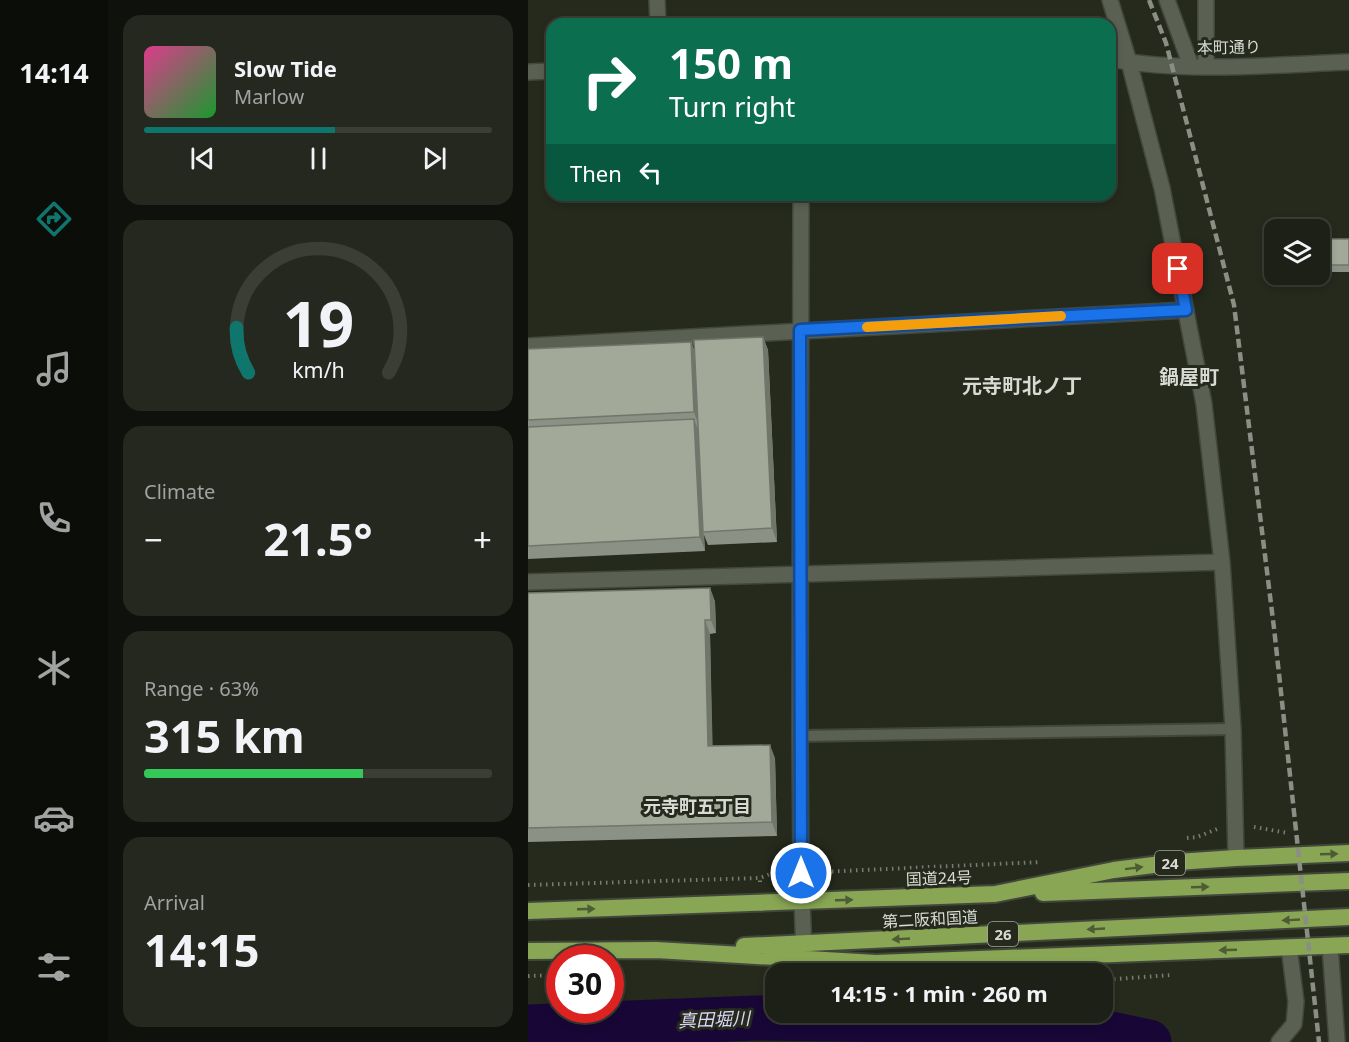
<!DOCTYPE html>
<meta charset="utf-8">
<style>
:root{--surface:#1c2016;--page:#25281f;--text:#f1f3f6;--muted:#a0a3a1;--line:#3a3e35;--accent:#0f766e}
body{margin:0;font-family:"Noto Sans","Noto Sans JP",sans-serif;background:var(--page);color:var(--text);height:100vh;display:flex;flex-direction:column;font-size:22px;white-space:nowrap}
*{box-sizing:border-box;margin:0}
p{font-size:20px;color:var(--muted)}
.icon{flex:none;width:33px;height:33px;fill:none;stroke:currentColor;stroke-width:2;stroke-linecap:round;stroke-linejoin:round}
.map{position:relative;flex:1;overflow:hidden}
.sheet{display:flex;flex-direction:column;gap:15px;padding:15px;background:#0f120c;width:420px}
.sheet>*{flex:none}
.top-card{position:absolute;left:18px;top:18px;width:570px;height:183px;border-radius:18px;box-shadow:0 3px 9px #0003,0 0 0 2px var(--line);background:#0b6e4f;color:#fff;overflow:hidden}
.tools{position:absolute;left:736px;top:219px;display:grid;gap:12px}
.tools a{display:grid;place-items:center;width:66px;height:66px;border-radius:12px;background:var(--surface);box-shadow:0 3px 9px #0003,0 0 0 2px var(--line);font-size:30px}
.speed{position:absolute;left:18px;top:945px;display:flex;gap:12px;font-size:30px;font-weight:700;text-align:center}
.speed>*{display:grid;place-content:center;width:78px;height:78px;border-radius:50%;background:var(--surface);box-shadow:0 3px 9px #0003,0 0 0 2px var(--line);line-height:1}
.speed .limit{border:9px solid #d22;background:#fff;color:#111}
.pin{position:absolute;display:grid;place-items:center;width:51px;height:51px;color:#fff;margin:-26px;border-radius:12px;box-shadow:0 3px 9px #0006}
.me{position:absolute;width:66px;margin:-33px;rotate:0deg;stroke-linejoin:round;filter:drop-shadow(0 0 4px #0008)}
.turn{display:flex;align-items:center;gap:21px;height:126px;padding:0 24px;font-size:27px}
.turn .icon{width:78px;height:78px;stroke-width:2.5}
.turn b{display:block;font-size:42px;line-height:51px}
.then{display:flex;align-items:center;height:57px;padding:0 24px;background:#0003;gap:12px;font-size:22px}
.big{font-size:45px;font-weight:700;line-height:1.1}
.sheet .widget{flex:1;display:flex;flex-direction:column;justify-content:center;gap:9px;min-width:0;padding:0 21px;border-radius:18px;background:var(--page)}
.sheet .dial{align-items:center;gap:0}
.dial svg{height:156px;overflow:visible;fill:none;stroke:var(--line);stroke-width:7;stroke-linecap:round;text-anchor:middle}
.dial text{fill:var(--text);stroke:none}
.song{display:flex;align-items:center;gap:18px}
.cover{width:72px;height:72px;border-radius:9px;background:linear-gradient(135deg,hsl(330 70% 55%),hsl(130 70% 35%))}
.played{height:6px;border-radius:3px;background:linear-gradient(90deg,var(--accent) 55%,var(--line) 55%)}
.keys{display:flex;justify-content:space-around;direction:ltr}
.heat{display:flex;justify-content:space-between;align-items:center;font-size:33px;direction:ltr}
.charge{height:9px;border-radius:4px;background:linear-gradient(90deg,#34c759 63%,var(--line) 0)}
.trip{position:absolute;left:237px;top:963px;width:348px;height:60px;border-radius:18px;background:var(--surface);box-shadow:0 3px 9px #0003,0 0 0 2px var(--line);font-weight:700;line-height:60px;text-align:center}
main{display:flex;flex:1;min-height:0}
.dock{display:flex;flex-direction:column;width:108px;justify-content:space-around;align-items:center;background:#0b0d09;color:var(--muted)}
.dock .icon{width:42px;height:42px}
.dock .on{color:var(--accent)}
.dock b{font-size:27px;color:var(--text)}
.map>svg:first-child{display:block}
</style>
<main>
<nav class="dock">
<b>14:14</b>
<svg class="icon on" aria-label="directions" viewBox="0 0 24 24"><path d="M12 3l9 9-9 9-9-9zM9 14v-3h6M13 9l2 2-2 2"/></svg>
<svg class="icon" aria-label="music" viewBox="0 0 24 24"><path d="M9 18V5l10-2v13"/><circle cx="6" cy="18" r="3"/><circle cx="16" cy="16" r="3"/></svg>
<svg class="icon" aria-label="phone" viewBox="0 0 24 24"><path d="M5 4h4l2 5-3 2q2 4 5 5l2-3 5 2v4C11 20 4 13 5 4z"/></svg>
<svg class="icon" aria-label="climate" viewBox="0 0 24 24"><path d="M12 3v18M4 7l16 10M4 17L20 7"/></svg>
<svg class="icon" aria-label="car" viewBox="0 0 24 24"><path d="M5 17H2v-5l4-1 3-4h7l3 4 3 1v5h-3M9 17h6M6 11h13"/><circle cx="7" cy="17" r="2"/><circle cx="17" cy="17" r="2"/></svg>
<svg class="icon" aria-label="filters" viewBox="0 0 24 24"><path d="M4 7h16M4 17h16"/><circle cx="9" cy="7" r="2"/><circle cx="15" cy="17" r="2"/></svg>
</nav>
<section class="sheet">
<div class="widget">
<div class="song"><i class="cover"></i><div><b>Slow Tide</b><p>Marlow</p></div></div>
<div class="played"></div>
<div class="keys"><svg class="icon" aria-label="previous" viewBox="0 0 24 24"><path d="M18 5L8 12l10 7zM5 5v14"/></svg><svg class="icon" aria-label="pause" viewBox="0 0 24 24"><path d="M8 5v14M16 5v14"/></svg><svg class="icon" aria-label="next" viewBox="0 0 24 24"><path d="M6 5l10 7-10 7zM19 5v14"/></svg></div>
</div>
<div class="widget dial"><svg viewBox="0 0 100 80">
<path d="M14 69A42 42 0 1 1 86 69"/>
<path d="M14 69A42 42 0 0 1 8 46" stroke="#0f766e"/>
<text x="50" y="56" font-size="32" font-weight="700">19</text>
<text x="50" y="72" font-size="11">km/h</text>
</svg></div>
<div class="widget"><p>Climate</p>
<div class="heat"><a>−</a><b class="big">21.5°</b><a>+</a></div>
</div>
<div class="widget"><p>Range · 63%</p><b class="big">315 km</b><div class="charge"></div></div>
<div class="widget"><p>Arrival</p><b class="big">14:15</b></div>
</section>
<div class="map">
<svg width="821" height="1042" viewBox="0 0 821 1042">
<rect width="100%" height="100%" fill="#252a1d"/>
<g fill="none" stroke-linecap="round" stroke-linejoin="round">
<path stroke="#180736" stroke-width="45" d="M0 1027 228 1018 525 1022 621 1042"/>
<defs>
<path id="service" d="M272 736 705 729"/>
<path id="minor" d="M129 0 130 24
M582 0 601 62 634 188 676 404 694 562 705 729 708 858
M639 0 663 66
M678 0V67
M582 59C660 73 742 65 821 62
M0 72 24 71
M273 195 272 736 273 873 276 954
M0 346 658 310
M0 582 694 562
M802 946 809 1042
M751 1042 766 1024 768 1002 761 947"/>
<path id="trunk" d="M515 893 821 881
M0 911 467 894 586 870 649 862 708 858 821 853
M216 946 821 917
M0 951 128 950 348 963 821 945"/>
</defs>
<use href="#service" stroke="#42473c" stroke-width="14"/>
<use href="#minor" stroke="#42473c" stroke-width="18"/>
<use href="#trunk" stroke="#42473c" stroke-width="20"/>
<path stroke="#787d72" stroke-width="4" stroke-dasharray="1.5 4.5" stroke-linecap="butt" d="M726 827 760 833
M659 838 669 837 689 829
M292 872 513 862
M232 882V878L242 874 255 873
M0 885 232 878
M0 976 32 975
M574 980 643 975"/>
<use href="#service" stroke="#5a6052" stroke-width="10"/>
<use href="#minor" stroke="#5a6052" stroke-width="15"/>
<use href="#trunk" stroke="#88a654" stroke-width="16"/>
<path stroke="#8a8e84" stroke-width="4.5" stroke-dasharray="9 4.5" stroke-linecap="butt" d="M621 0 638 43 706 305 746 628 791 1042"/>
</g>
<path fill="#8b9184" d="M792 239H821V272H792Z
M747 240V273H744L742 266Z
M235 337 240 350 249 542 180 545 176 535 177 551 0 559V349L163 342 166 350Z
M182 588 187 602 188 633 182 634 184 746 247 758 249 836 0 842V593Z"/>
<path fill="#71766b" d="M235 337 240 350 249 542 244 528Z
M163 342 168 355 171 426 166 412Z
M166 419 171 432 175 532 176 535 177 551 172 537Z
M182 588 187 602 188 633 183 620Z
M177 620 182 634 185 760 180 746Z
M242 745 247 758 249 836 244 822Z"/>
<path fill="#a2a999" stroke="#71766b" stroke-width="1.5" d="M792 239H821V265H792Z
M741 240H747V266H742Z
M235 337 244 528 175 532 166 340Z
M163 342 166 412 0 420V349Z
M166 419 172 537 0 546V427Z
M182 588 183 620H177L180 746 242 745 244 822 0 828V593Z"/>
<defs><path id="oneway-solid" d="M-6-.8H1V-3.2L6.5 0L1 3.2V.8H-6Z" transform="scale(1.5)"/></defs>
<g fill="#4d5c33">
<use href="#oneway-solid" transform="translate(801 854) rotate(-2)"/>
<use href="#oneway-solid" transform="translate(606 868) rotate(-7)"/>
<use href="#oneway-solid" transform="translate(672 887) rotate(-2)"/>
<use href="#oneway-solid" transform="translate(316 900) rotate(-2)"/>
<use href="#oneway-solid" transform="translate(58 909) rotate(-2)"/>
<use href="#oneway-solid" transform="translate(763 920) rotate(177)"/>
<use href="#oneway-solid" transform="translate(568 929) rotate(177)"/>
<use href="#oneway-solid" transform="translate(373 939) rotate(177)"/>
<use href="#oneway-solid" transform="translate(700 950) rotate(178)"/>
</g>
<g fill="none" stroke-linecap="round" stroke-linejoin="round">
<defs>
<path id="route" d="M273 873 272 330 658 310 650 269"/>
</defs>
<use href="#route" stroke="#114b97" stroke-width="15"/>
<use href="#route" stroke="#1a73e8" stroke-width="10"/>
<path stroke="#f59e0b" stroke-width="10" d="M339 327 533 316"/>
</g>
<g text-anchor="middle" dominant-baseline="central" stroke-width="6" stroke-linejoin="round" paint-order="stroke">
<g fill="#252a1d" stroke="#a2a69c" stroke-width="1.5">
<rect x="627" y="851" width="30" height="24" rx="4.5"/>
<rect x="460" y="922" width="30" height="24" rx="4.5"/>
</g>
<g font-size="15" font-weight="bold" fill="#d7dbd3">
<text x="642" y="863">24</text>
<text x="475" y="934">26</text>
</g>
<g font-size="16" fill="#d7dbd3" stroke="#252a1d">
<text transform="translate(701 47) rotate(-1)">本町通り</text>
<text transform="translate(411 878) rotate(-2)">国道24号</text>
<text transform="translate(402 919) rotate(-3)">第二阪和国道</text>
</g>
<g font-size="18" font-weight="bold" fill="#d7dbd3" stroke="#252a1d">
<text x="169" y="806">元寺町五丁目</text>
</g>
<g font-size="18" font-style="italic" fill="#dcd6f8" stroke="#252a1d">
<text transform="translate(186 1019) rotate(-2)">真田堀川</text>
</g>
<g font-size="20" font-weight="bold" fill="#d7dbd3" stroke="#252a1d">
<text x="661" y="376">鍋屋町</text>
<text x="494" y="385">元寺町北ノ丁</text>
</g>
</g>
</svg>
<div class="tools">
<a><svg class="icon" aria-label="layers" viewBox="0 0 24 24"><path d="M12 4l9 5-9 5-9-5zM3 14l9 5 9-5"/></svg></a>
</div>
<div class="speed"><div class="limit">30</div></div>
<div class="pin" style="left:650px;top:269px;background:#d93025"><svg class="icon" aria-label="arrive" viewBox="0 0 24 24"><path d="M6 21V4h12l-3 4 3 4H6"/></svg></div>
<svg class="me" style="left:273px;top:873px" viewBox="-20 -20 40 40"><circle r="17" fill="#1a73e8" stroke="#fff" stroke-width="3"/><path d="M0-11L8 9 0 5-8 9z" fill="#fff"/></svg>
<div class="trip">14:15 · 1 min · 260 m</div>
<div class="top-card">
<div class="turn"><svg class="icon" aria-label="right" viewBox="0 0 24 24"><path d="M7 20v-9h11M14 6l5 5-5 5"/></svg><div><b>150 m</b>Turn right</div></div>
<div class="then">Then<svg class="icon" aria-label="left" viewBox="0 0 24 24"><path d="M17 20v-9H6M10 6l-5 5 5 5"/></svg></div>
</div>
</div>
</main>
